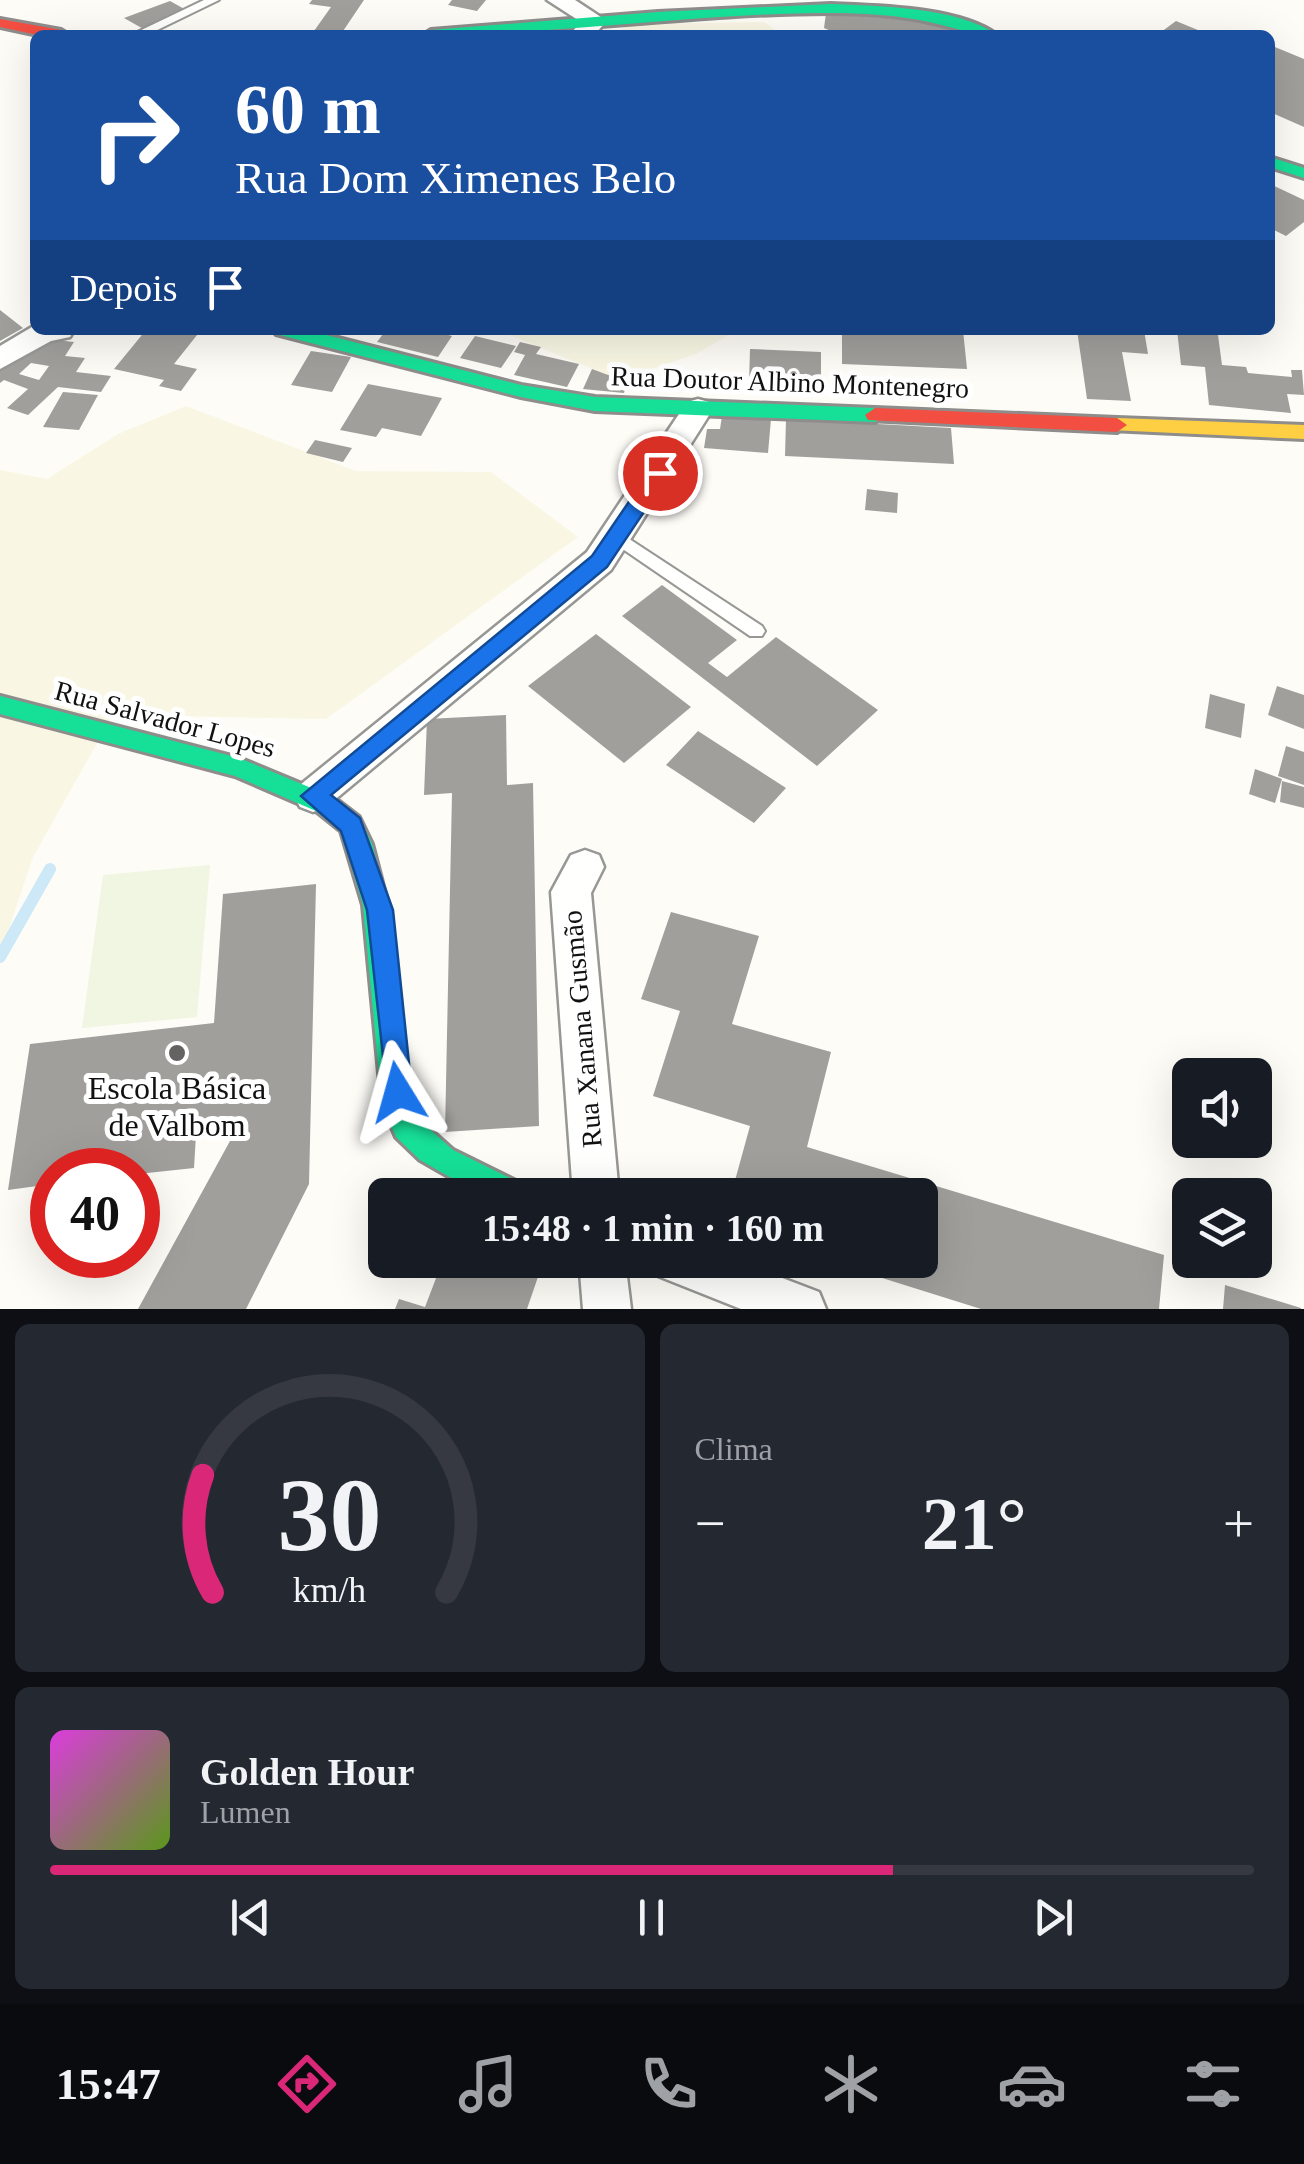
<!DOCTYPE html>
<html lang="pt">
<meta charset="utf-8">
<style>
:root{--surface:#171b24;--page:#242831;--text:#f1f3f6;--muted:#9ea1a6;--line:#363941;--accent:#db2777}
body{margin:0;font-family:Georgia,serif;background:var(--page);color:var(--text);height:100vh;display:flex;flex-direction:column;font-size:38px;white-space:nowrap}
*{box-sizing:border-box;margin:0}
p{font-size:32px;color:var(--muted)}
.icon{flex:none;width:55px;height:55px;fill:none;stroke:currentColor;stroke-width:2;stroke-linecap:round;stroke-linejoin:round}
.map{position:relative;height:1309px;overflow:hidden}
.sheet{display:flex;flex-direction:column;gap:15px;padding:15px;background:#0d0f14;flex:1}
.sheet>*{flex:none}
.hud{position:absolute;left:30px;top:30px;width:1245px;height:305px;border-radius:15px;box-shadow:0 10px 40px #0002;background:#1a4fa0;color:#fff;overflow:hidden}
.fabs{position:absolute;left:1172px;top:1058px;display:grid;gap:20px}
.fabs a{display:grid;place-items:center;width:100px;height:100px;border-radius:15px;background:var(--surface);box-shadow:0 10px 40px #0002;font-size:50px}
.speed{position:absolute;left:30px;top:1148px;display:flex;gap:20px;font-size:50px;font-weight:700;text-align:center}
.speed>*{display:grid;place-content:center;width:130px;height:130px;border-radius:50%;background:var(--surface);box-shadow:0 10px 40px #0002;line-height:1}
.speed .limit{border:15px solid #d22;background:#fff;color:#111}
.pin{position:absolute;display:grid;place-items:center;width:85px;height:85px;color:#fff;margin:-42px;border:5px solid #fff;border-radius:50%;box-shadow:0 2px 10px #0007}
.me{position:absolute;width:110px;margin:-55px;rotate:352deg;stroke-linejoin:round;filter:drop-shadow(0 0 8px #0008)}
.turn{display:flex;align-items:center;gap:35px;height:210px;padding:0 40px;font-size:45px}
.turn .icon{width:130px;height:130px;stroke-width:2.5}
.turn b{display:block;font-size:70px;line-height:85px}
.then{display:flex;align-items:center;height:95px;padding:0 40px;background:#0003;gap:20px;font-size:38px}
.big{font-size:75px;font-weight:800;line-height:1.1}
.sheet .card{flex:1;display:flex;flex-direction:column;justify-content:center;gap:15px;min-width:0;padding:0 35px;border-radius:15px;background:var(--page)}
.sheet .dial{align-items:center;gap:0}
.dial svg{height:260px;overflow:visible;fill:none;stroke:var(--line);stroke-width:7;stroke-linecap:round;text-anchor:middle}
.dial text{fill:var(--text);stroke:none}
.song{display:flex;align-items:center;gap:30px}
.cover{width:120px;height:120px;border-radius:15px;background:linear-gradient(135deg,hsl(300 70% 55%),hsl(90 70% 35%))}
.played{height:10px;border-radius:5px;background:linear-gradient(90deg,var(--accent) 70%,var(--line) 70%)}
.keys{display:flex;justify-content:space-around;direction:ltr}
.heat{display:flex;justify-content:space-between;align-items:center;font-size:55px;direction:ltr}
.sheet .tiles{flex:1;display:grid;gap:15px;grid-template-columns:1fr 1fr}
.card:last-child{grid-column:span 2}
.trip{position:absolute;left:368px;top:1178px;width:570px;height:100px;border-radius:15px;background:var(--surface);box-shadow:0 10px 40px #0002;font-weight:800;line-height:100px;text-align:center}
.tabs{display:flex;height:160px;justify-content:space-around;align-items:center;background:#090b0e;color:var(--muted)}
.tabs .icon{width:70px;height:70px}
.tabs .current{color:var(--accent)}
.tabs b{font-size:45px;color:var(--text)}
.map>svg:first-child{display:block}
</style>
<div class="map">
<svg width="1304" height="1309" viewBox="0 0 1304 1309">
<rect width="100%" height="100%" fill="#fdfcf7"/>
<path fill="#f9f7e4" d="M764 22 783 35H609L632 24Z
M498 330H737L696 354 619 380Z
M186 406 356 471 491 472 578 537 326 719 113 715 33 857 0 955V470L47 479 118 434Z"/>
<path fill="#f0f6e1" d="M210 865 197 1017 82 1028 103 875Z"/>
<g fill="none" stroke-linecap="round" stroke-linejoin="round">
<path stroke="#cde8f7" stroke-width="12" d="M0 957 50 869"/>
</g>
<path fill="#a19f9c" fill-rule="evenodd" d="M312 0H364L341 34 314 31 331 7 309 4Z
M452 0H486L477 11 448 5Z
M170 1 188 11 147 31 124 18Z
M826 13 935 22 965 35H871L866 30 857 35H840L824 28Z
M1176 21 1210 35H1157Z
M1270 45 1304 59V127L1270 112V86L1275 83 1270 80Z
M1270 184 1304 200V222L1286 236 1270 228Z
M0 310 23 328 0 341Z
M146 330H201L174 364 197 369 181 391 159 386 164 380 114 369Z
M386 330H430L452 336 438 357 377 342Z
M842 330H963L967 369 842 364Z
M1077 330H1144L1148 354 1122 352 1131 401 1087 399Z
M1177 330 1218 335 1222 365 1246 367 1248 373 1292 377 1291 370H1302L1304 395 1287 394 1291 413 1209 405 1205 367 1181 365Z
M475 336 516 346 501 368 460 358Z
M38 338 74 342 65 356 85 358 76 372 111 376 101 392 58 387 28 415 7 408 28 389 4 380 0 383V360L8 353 24 358ZM31 363 49 366 39 380 19 374Z
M520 342 541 347 536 354 579 364 567 387 514 375 525 355 514 352Z
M750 349 821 352V388L749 384Z
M311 351 351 357 332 392 291 385Z
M592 369 627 382 624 393 583 389Z
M368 384 442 398 421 436 382 428 376 437 340 430Z
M63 392 98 395 79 430 43 427Z
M722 416 771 419 768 453 704 448 707 429H720Z
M786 419 951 428 954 464 785 456Z
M315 440 352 448 343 462 306 453Z
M867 489 898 493 897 513 865 510Z
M662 585 737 640 708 663 727 677 776 637 878 710 817 766 622 616Z
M596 634 691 707 624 763 528 686Z
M1277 686 1304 695V729L1268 715Z
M1210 694 1245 704 1241 738 1205 728Z
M506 715 507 785 533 783 539 1126 445 1132 452 793 424 795 427 719Z
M698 731 786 788 754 823 666 765Z
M1286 746 1304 752V785L1278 776Z
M1255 769 1282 779 1275 803 1249 794Z
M1282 781 1304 787V808L1280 802Z
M316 884 309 1184 246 1309H138L236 1130 196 1135 194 1168 138 1174V1170H52V1184L8 1190 30 1044 214 1023 223 894Z
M671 912 759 936 732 1024 831 1052 807 1147 1164 1255 1159 1309H981L828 1261 920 1260V1195H731L750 1126 653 1096 680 1011 641 999Z
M443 1260H506L540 1271 527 1309H395L399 1299 425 1307Z
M1225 1285 1301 1308V1309H1223Z"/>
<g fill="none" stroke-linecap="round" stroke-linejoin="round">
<defs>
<path id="lane" d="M204 0H219L147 35H131Z
M617 531 762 626 765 631 762 636H750L611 541 609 537 611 533Z"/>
<path id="street" d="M547 0H575L607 21 594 35H569L581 22Z
M32 327 74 330 70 337 51 341 0 369V346Z
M698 399 709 402 713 409 611 570 326 807 313 812 300 807 294 796 300 785 587 552 687 402Z
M585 850 599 855 604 867 591 893 619 1195H573L551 892 571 855Z
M579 1260H625L631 1309H583Z
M651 1260H735L819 1292 826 1309H741L658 1276Z"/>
<path id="fast" d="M831 4C878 6 959 7 997 35 972 35 953 27 929 22 897 15 863 13 830 13 694 13 559 35 423 35L431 30 658 12Z
M1270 157 1304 168V178L1270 167Z
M274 330H307L521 385 595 397 875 408 885 415 875 422 595 411 521 397 276 334Z
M0 696 239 758 333 797 359 817 372 844 388 905 407 1084 416 1117 453 1150 524 1185 528 1195H481L420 1160 396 1137 385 1111 380 1084 363 905 341 831 316 811 235 776 0 714Z"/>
<path id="slow" d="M1117 418 1304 425V439L1110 430 1107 425 1110 420Z"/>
<path id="jam" d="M0 19 61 30 69 35H38L0 27Z
M875 408 1117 418 1127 425 1117 432 868 420 865 415Z"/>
</defs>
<use href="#lane" stroke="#979795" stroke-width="4"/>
<use href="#street" stroke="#979795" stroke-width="5"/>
<use href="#fast" stroke="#8e8d8b" stroke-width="6"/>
<use href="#slow" stroke="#8e8d8b" stroke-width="6"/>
<use href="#jam" stroke="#8e8d8b" stroke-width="6"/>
<use href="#lane" fill="#fffffe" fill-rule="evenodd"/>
<use href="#street" fill="#fffffe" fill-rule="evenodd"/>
<use href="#fast" fill="#16e098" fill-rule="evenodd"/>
<use href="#slow" fill="#ffcf43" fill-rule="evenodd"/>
<use href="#jam" fill="#f24e42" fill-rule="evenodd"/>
</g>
<path fill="#1a73e8" stroke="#114b97" stroke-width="2.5" d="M660 466 670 473 607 567 331 795 360 818 393 910 412 1092 407 1102 398 1106 388 1102 367 910 341 831 301 796 592 556 652 468Z"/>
<circle fill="#646362" stroke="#fff" stroke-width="4" cx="177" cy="1053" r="10"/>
<g text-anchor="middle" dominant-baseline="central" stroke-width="10" stroke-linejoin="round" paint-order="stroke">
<g font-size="28" fill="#111" stroke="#fff">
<text transform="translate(790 382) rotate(2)">Rua Doutor Albino Montenegro</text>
<text transform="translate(165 719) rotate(15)">Rua Salvador Lopes</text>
<text transform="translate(582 1029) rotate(-95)">Rua Xanana Gusmão</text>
</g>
<g font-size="32" fill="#111" stroke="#fff">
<text x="177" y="1088">Escola Básica<tspan x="177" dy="37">de Valbom</tspan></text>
</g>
</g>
</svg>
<div class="fabs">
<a><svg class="icon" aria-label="sound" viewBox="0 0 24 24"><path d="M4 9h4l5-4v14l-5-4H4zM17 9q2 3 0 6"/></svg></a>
<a><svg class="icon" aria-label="layers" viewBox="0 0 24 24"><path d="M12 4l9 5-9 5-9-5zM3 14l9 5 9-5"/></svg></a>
</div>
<div class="speed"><div class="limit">40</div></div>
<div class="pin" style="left:660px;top:473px;background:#d93025"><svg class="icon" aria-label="arrive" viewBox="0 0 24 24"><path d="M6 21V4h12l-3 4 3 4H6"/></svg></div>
<svg class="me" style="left:398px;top:1092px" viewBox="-20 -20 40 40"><path d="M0-17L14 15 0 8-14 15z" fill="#1a73e8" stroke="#fff" stroke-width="4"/></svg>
<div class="trip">15:48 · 1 min · 160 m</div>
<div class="hud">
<div class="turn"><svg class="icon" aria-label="right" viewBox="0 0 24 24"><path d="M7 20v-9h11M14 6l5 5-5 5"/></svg><div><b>60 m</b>Rua Dom Ximenes Belo</div></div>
<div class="then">Depois<svg class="icon" aria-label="arrive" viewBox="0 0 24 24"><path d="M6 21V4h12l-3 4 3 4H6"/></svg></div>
</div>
</div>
<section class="sheet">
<div class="tiles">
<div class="card dial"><svg viewBox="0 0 100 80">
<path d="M14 69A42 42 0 1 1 86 69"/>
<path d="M14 69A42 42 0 0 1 11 33" stroke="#db2777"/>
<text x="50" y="56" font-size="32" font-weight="700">30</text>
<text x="50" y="72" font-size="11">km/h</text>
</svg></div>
<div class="card"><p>Clima</p>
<div class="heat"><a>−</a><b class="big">21°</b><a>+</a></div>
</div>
<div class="card">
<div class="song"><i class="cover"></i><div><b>Golden Hour</b><p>Lumen</p></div></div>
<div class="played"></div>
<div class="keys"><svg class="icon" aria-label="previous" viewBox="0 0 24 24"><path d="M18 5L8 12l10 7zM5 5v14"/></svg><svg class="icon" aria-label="pause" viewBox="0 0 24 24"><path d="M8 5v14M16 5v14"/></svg><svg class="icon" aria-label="next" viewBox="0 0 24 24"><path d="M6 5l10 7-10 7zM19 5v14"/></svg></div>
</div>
</div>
</section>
<nav class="tabs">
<b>15:47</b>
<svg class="icon current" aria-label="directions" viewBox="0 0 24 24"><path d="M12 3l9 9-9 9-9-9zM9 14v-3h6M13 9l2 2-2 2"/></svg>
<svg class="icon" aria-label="music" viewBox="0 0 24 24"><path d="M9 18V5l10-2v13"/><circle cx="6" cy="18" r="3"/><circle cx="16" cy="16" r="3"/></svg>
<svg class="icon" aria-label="phone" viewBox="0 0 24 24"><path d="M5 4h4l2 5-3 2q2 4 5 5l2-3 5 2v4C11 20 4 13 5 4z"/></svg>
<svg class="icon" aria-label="climate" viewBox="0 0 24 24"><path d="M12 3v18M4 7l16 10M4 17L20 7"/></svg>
<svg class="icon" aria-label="car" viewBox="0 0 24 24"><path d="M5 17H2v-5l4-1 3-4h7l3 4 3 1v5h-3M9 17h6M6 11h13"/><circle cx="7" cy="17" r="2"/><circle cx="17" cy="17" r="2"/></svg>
<svg class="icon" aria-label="filters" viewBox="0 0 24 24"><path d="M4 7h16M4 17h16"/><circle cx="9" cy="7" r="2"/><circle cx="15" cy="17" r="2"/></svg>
</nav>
